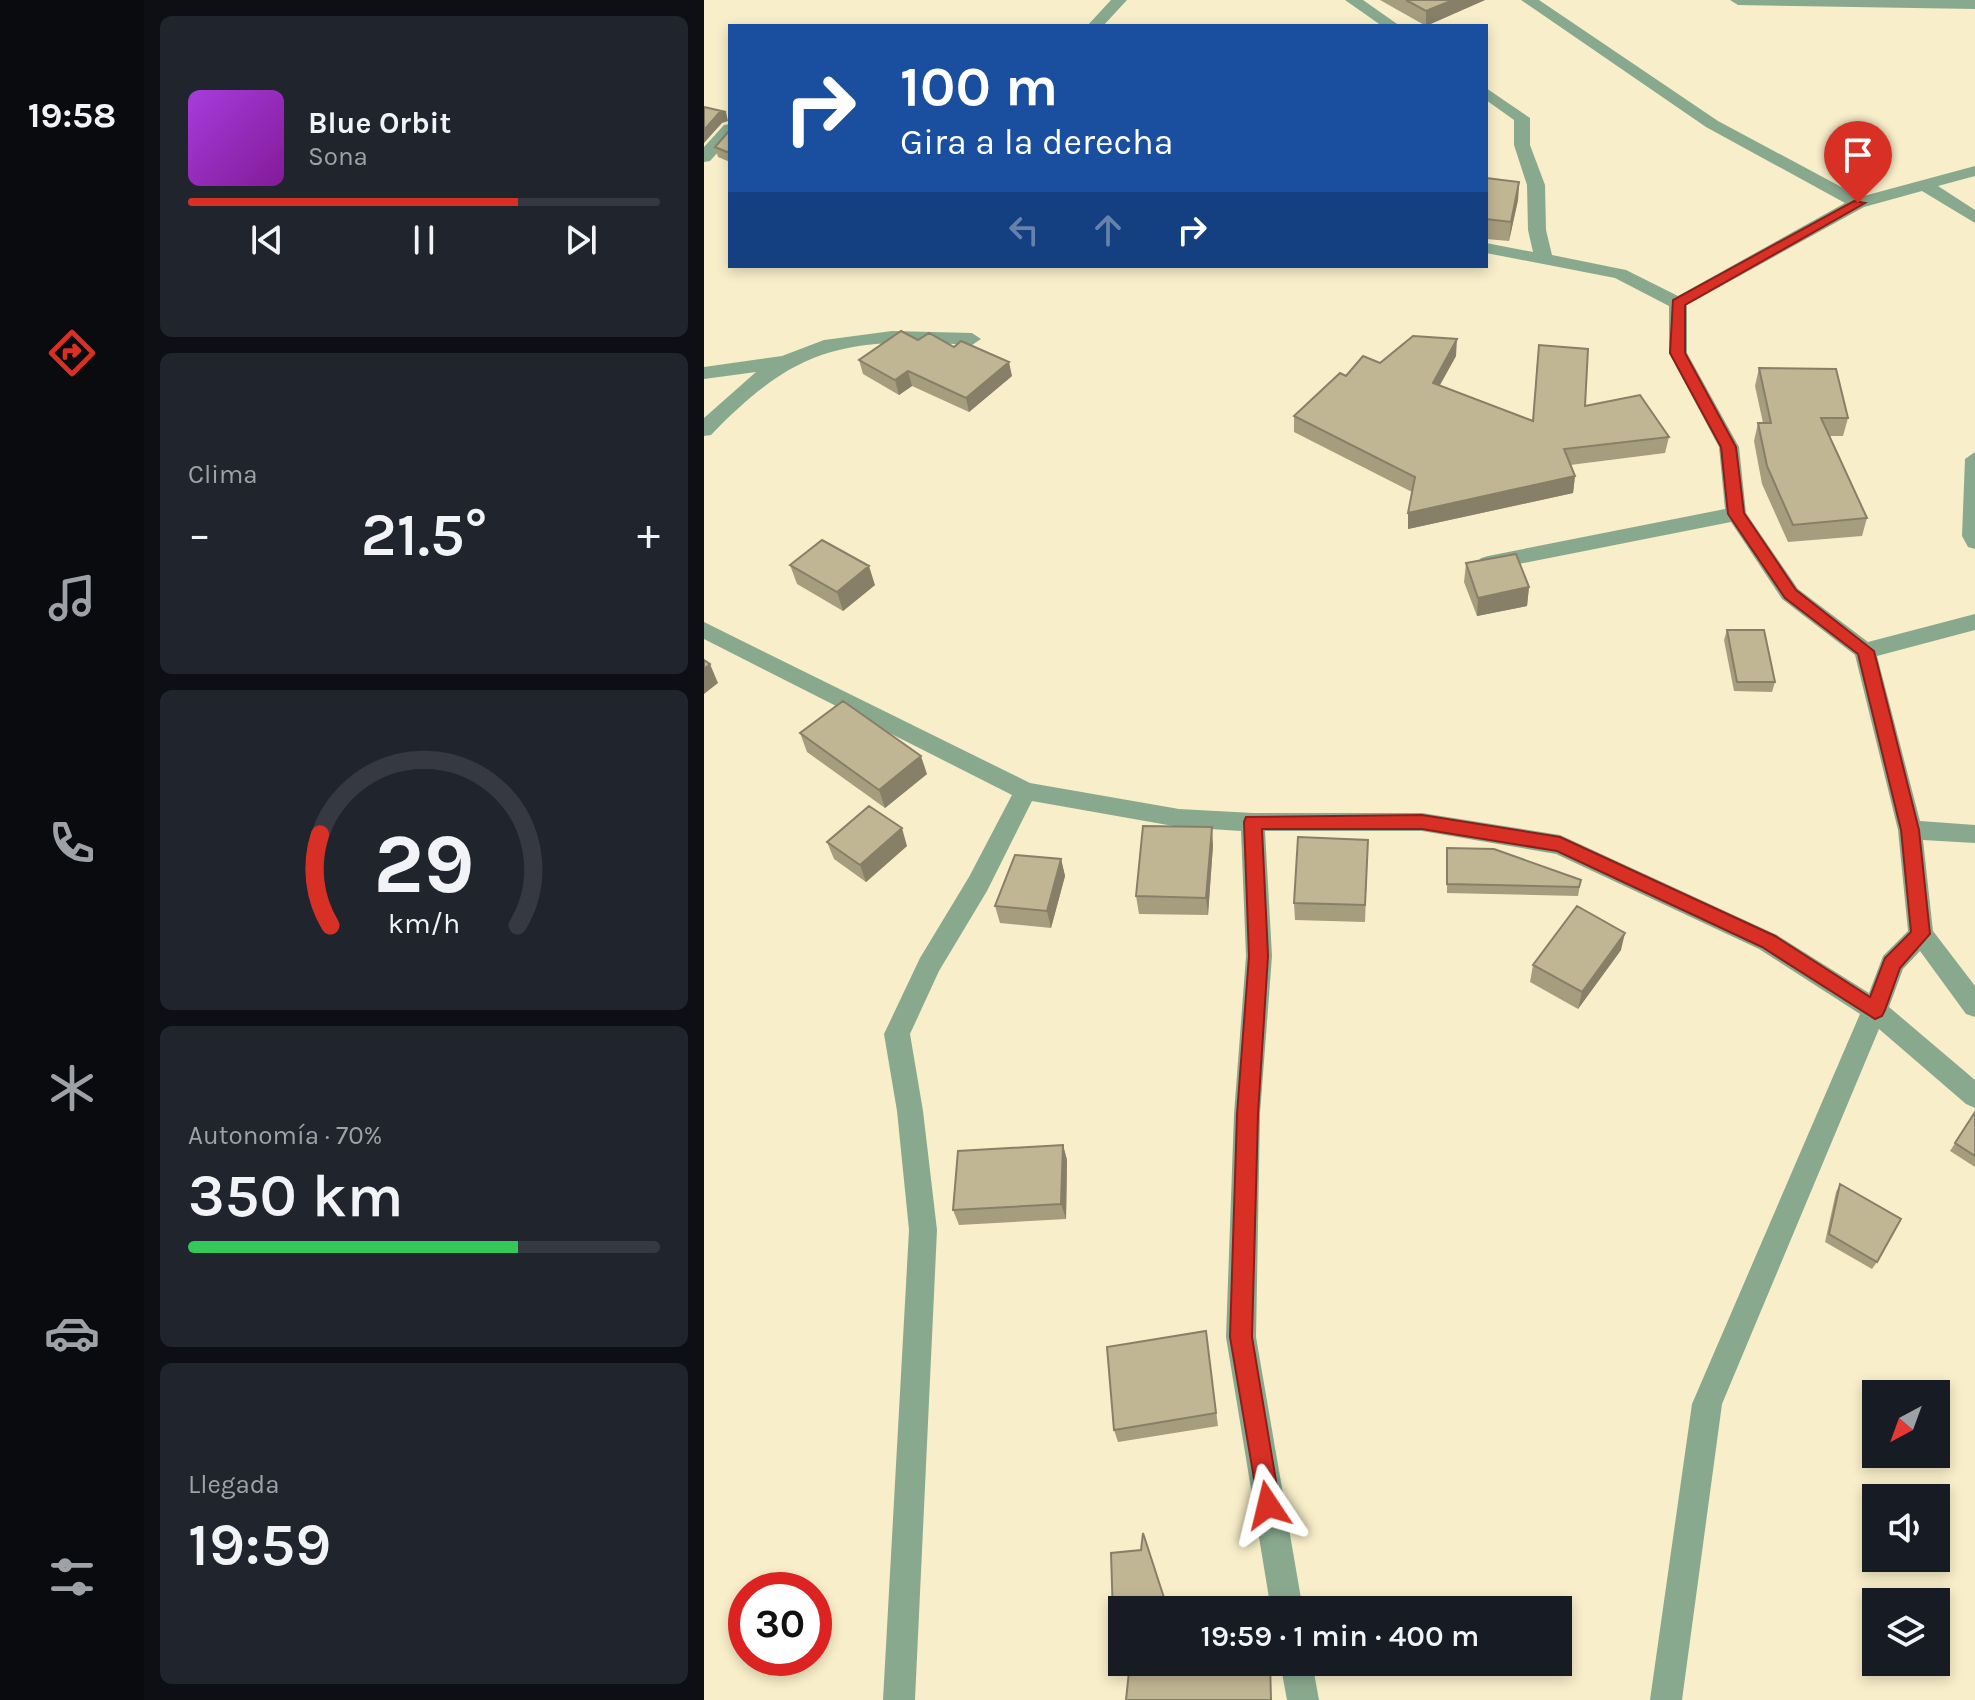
<!DOCTYPE html>
<html lang="es">
<meta charset="utf-8">
<style>
:root{--surface:#171b24;--page:#20242c;--text:#f1f3f6;--muted:#9ea1a6;--line:#363941;--accent:#d93025}
body{margin:0;font-family:Karla,sans-serif;background:var(--page);color:var(--text);height:100vh;display:flex;flex-direction:column;font-size:30px;white-space:nowrap}
*{box-sizing:border-box;margin:0}
p{font-size:26px;color:var(--muted)}
.icon{flex:none;width:44px;height:44px;fill:none;stroke:currentColor;stroke-width:2;stroke-linecap:round;stroke-linejoin:round}
.map{position:relative;flex:1;overflow:hidden}
.panel{display:flex;flex-direction:column;gap:16px;padding:16px;background:#0d0f14;width:560px}
.panel>*{flex:none}
.banner{position:absolute;left:24px;top:24px;width:760px;height:244px;border-radius:0px;box-shadow:0 4px 12px #0003;background:#1a4fa0;color:#fff;overflow:hidden}
.needle{width:52px;rotate:221deg}
.tools{position:absolute;left:1158px;top:1380px;display:grid;gap:16px}
.tools a{display:grid;place-items:center;width:88px;height:88px;border-radius:0px;background:var(--surface);box-shadow:0 4px 12px #0003;font-size:40px}
.speed{position:absolute;left:24px;top:1572px;display:flex;gap:16px;font-size:40px;font-weight:700;text-align:center}
.speed>*{display:grid;place-content:center;width:104px;height:104px;border-radius:50%;background:var(--surface);box-shadow:0 4px 12px #0003;line-height:1}
.speed .limit{border:12px solid #d22;background:#fff;color:#111}
.pin{position:absolute;display:grid;place-items:center;width:68px;height:68px;color:#fff;margin:-82px -34px;border-radius:50% 50% 50% 0;rotate:-45deg;box-shadow:0 0 8px #0007}
.pin .icon{rotate:45deg}
.me{position:absolute;width:88px;margin:-44px;rotate:350deg;stroke-linejoin:round;filter:drop-shadow(0 0 6px #0008)}
.turn{display:flex;align-items:center;gap:28px;height:168px;padding:0 40px;font-size:36px}
.turn .icon{width:104px;height:104px;stroke-width:2.5}
.turn b{display:block;font-size:56px;line-height:68px}
.lanes{display:flex;align-items:center;height:76px;padding:0 40px;background:#0003;justify-content:center;gap:40px;direction:ltr}
.lanes .off{opacity:.35}
.big{font-size:60px;font-weight:600;line-height:1.1}
.panel .card{flex:1;display:flex;flex-direction:column;justify-content:center;gap:12px;min-width:0;padding:0 28px;border-radius:12px;background:var(--page)}
.panel .dial{align-items:center;gap:0}
.dial svg{height:208px;overflow:visible;fill:none;stroke:var(--line);stroke-width:7;stroke-linecap:round;text-anchor:middle}
.dial text{fill:var(--text);stroke:none}
.song{display:flex;align-items:center;gap:24px}
.cover{width:96px;height:96px;border-radius:12px;background:linear-gradient(135deg,hsl(280 70% 55%),hsl(290 70% 35%))}
.played{height:8px;border-radius:4px;background:linear-gradient(90deg,var(--accent) 70%,var(--line) 70%)}
.keys{display:flex;justify-content:space-around;direction:ltr}
.heat{display:flex;justify-content:space-between;align-items:center;font-size:44px;direction:ltr}
.charge{height:12px;border-radius:6px;background:linear-gradient(90deg,#34c759 70%,var(--line) 0)}
.trip{position:absolute;left:404px;top:1596px;width:464px;height:80px;border-radius:0px;background:var(--surface);box-shadow:0 4px 12px #0003;font-weight:600;line-height:80px;text-align:center}
main{display:flex;flex:1;min-height:0}
.tabs{display:flex;flex-direction:column;width:144px;justify-content:space-around;align-items:center;background:#090b0e;color:var(--muted)}
.tabs .icon{width:56px;height:56px}
.tabs .current{color:var(--accent)}
.tabs b{font-size:36px;color:var(--text)}
.map>svg:first-child{display:block}
</style>
<main>
<nav class="tabs">
<b>19:58</b>
<svg class="icon current" aria-label="directions" viewBox="0 0 24 24"><path d="M12 3l9 9-9 9-9-9zM9 14v-3h6M13 9l2 2-2 2"/></svg>
<svg class="icon" aria-label="music" viewBox="0 0 24 24"><path d="M9 18V5l10-2v13"/><circle cx="6" cy="18" r="3"/><circle cx="16" cy="16" r="3"/></svg>
<svg class="icon" aria-label="phone" viewBox="0 0 24 24"><path d="M5 4h4l2 5-3 2q2 4 5 5l2-3 5 2v4C11 20 4 13 5 4z"/></svg>
<svg class="icon" aria-label="climate" viewBox="0 0 24 24"><path d="M12 3v18M4 7l16 10M4 17L20 7"/></svg>
<svg class="icon" aria-label="car" viewBox="0 0 24 24"><path d="M5 17H2v-5l4-1 3-4h7l3 4 3 1v5h-3M9 17h6M6 11h13"/><circle cx="7" cy="17" r="2"/><circle cx="17" cy="17" r="2"/></svg>
<svg class="icon" aria-label="filters" viewBox="0 0 24 24"><path d="M4 7h16M4 17h16"/><circle cx="9" cy="7" r="2"/><circle cx="15" cy="17" r="2"/></svg>
</nav>
<section class="panel">
<div class="card">
<div class="song"><i class="cover"></i><div><b>Blue Orbit</b><p>Sona</p></div></div>
<div class="played"></div>
<div class="keys"><svg class="icon" aria-label="previous" viewBox="0 0 24 24"><path d="M18 5L8 12l10 7zM5 5v14"/></svg><svg class="icon" aria-label="pause" viewBox="0 0 24 24"><path d="M8 5v14M16 5v14"/></svg><svg class="icon" aria-label="next" viewBox="0 0 24 24"><path d="M6 5l10 7-10 7zM19 5v14"/></svg></div>
</div>
<div class="card"><p>Clima</p>
<div class="heat"><a>−</a><b class="big">21.5°</b><a>+</a></div>
</div>
<div class="card dial"><svg viewBox="0 0 100 80">
<path d="M14 69A42 42 0 1 1 86 69"/>
<path d="M14 69A42 42 0 0 1 10 34" stroke="#d93025"/>
<text x="50" y="56" font-size="32" font-weight="700">29</text>
<text x="50" y="72" font-size="11">km/h</text>
</svg></div>
<div class="card"><p>Autonomía · 70%</p><b class="big">350 km</b><div class="charge"></div></div>
<div class="card"><p>Llegada</p><b class="big">19:59</b></div>
</section>
<div class="map">
<svg width="1271" height="1700" viewBox="0 0 1271 1700">
<rect width="100%" height="100%" fill="#f8eec9"/>
<g fill="none" stroke-linecap="round" stroke-linejoin="round">
<path fill="#89a98f" fill-rule="evenodd" d="M407 0H423L399 26H383Z
M641 0H659L696 26H678Z
M817 0H835L1014 121 1156 197 1271 166V176L1234 186 1271 210V223L1218 191 1160 207 983 305V353L1035 447 1042 513 1094 589 1164 642 1271 614V630L1173 656 1216 821 1271 825V843L1219 840 1229 931 1271 986V1017L1262 1014 1216 951 1199 969 1185 1007 1271 1080V1108L1262 1104 1175 1029 1018 1404 978 1700H946L988 1404 1156 1014 1055 949 852 854 718 831H561L568 956 556 1114 552 1337 599 1610H567L522 1337 530 1114 542 956 537 831 475 827 328 801 283 891 235 971 206 1034 219 1111 233 1230 211 1700H179L205 1230 193 1111 180 1034 216 958 265 877 308 795 0 639V622L326 783 475 809 549 813H718L856 835 1073 935 1165 993 1179 956 1204 931 1194 830 1151 655 1078 599 1027 522 784 570 777 568 773 563 777 558 784 556 1021 509 1015 447 965 353V306L911 278 782 253V243L829 252 824 230 823 185 810 145V120L782 100V88L826 118V145L841 185 842 230 848 255 922 270 974 296 1141 203 1002 127Z
M1026 0H1271V9L1034 5Z
M26 124V139L6 161 0 162V147L20 125Z
M188 331 268 333 277 339 268 345C145 338 95 343 7 435L0 436V418L52 372 0 379V367L78 356 120 340Z
M1271 452V549L1264 547 1258 536 1261 459Z
M576 1662H608L615 1700H583Z"/>
</g>
<path fill="#a69d7e" d="M676 0H781L722 26Z
M26 113V162L14 157 11 147 25 131Z
M782 178 815 182 814 200 805 241 782 239Z
M214 340 250 347 308 376 265 412 208 386 195 395 159 374 155 360Z
M752 356 736 385 829 421 833 362 881 406 965 437 961 453 866 465 871 476 869 493 704 529V513L708 492 590 432V416L676 363Z
M1055 368 1144 418 1139 436H1125L1163 518 1158 536 1084 542 1058 484 1050 441 1054 423H1059L1051 386Z
M762 563 825 587 823 606 773 616 760 582Z
M86 565 171 585 139 611 93 584Z
M1023 630 1071 682 1068 692 1030 691 1020 640Z
M96 733 223 774 181 808 103 752Z
M664 840 661 922 591 920 590 903Z
M123 842 203 846 162 882 130 859Z
M509 845 504 915 435 914 432 896Z
M743 848 877 880 874 896 743 893Z
M357 859 361 876 347 928 296 923 291 906Z
M917 950 874 1009 826 982 829 965Z
M1271 1112V1167L1246 1151Z
M359 1145 363 1160 362 1219 255 1225 249 1210Z
M1136 1184 1173 1262 1168 1269 1121 1242 1132 1192Z
M502 1331 514 1426 414 1442 410 1430Z
M407 1553 418 1610V1624L412 1625 409 1616Z"/>
<path fill="#877f67" d="M749 0H781L722 26V11Z
M22 112 24 121 18 123 0 143V130L15 113Z
M815 182 814 200 805 241 807 222Z
M753 339 752 356 728 399 729 383Z
M305 362 308 376 265 412 262 398Z
M204 371 208 386 195 395 191 380Z
M871 476 869 493 704 529V513Z
M165 566 171 585 139 611 133 592Z
M825 587 823 606 773 616 774 598Z
M6 664 14 683 0 694V669Z
M217 756 223 774 181 808 175 790Z
M508 827 509 845 504 915 502 898Z
M198 828 203 846 162 882 156 865Z
M357 859 361 876 347 928 343 911Z
M921 933 917 950 874 1009 878 992Z
M359 1145 363 1160 362 1219 357 1204Z"/>
<path fill="#c1b693" stroke="#877f67" stroke-width="2" d="M702 0H749L722 11Z
M0 107 22 112 15 113 0 130Z
M25 112 26 150 23 152 11 147 25 131Z
M782 178 815 182 807 222 782 219Z
M197 331 214 340 225 333 250 347 257 341 305 362 262 398 204 371 191 380 155 360Z
M709 336 753 339 729 383 829 421 835 345 884 349 881 406 936 395 965 437 860 449 871 476 704 513 711 477 590 416 636 373 642 376 659 356 676 363Z
M1055 368 1132 369 1144 418H1117L1163 518 1089 525 1063 466 1054 423H1067Z
M118 540 165 566 133 592 86 565Z
M812 554 825 587 774 598 762 563Z
M1023 630H1060L1071 682H1033Z
M0 660 6 664 0 669Z
M139 701 217 756 175 790 96 733Z
M165 806 198 828 156 865 123 842Z
M439 826 508 827 502 898 432 896Z
M594 837 664 840 661 905 590 903Z
M743 848 790 849 877 880 875 887 743 884Z
M311 855 357 859 343 911 291 906Z
M873 906 921 933 878 992 829 965Z
M1271 1112V1156L1251 1143Z
M359 1145 357 1204 249 1210 254 1151Z
M1136 1184 1197 1219 1173 1262 1125 1234Z
M502 1331 512 1413 410 1430 403 1347Z
M439 1533 464 1610H418V1614L409 1616 407 1553 437 1550Z
M426 1662H566L567 1700H422Z"/>
<path fill="#d93025" stroke="#8d1f18" stroke-width="2" d="M1150 201 1161 203 981 305V353L1032 447 1040 513 1092 590 1170 651 1215 830 1226 934 1196 968 1181 1010 1178 1016 1171 1019 1058 947 853 851 718 829H558L564 956 554 1114 548 1337 576 1505 573 1514 564 1517 556 1514 526 1337 533 1114 545 956 540 822 542 817 718 815 856 837 1071 936 1166 997 1181 958 1207 932 1197 830 1154 654 1081 598 1024 514 1017 447 966 353 969 300Z"/>
</svg>
<div class="tools">
<a><svg class="needle" viewBox="-14 -14 28 28"><path d="M0-13l5 13h-10z" fill="#e53935"/><path d="M0 13l5-13h-10z" fill="#9ea1a6"/></svg></a>
<a><svg class="icon" aria-label="sound" viewBox="0 0 24 24"><path d="M4 9h4l5-4v14l-5-4H4zM17 9q2 3 0 6"/></svg></a>
<a><svg class="icon" aria-label="layers" viewBox="0 0 24 24"><path d="M12 4l9 5-9 5-9-5zM3 14l9 5 9-5"/></svg></a>
</div>
<div class="speed"><div class="limit">30</div></div>
<div class="pin" style="left:1154px;top:203px;background:#d93025"><svg class="icon" aria-label="arrive" viewBox="0 0 24 24"><path d="M6 21V4h12l-3 4 3 4H6"/></svg></div>
<svg class="me" style="left:564px;top:1505px" viewBox="-20 -20 40 40"><path d="M0-17L14 15 0 8-14 15z" fill="#d93025" stroke="#fff" stroke-width="4"/></svg>
<div class="trip">19:59 · 1 min · 400 m</div>
<div class="banner">
<div class="turn"><svg class="icon" aria-label="right" viewBox="0 0 24 24"><path d="M7 20v-9h11M14 6l5 5-5 5"/></svg><div><b>100 m</b>Gira a la derecha</div></div>
<div class="lanes"><svg class="icon off" aria-label="left" viewBox="0 0 24 24"><path d="M17 20v-9H6M10 6l-5 5 5 5"/></svg><svg class="icon off" aria-label="ahead" viewBox="0 0 24 24"><path d="M12 20V5M6 11l6-6 6 6"/></svg><svg class="icon" aria-label="right" viewBox="0 0 24 24"><path d="M7 20v-9h11M14 6l5 5-5 5"/></svg></div>
</div>
</div>
</main>
